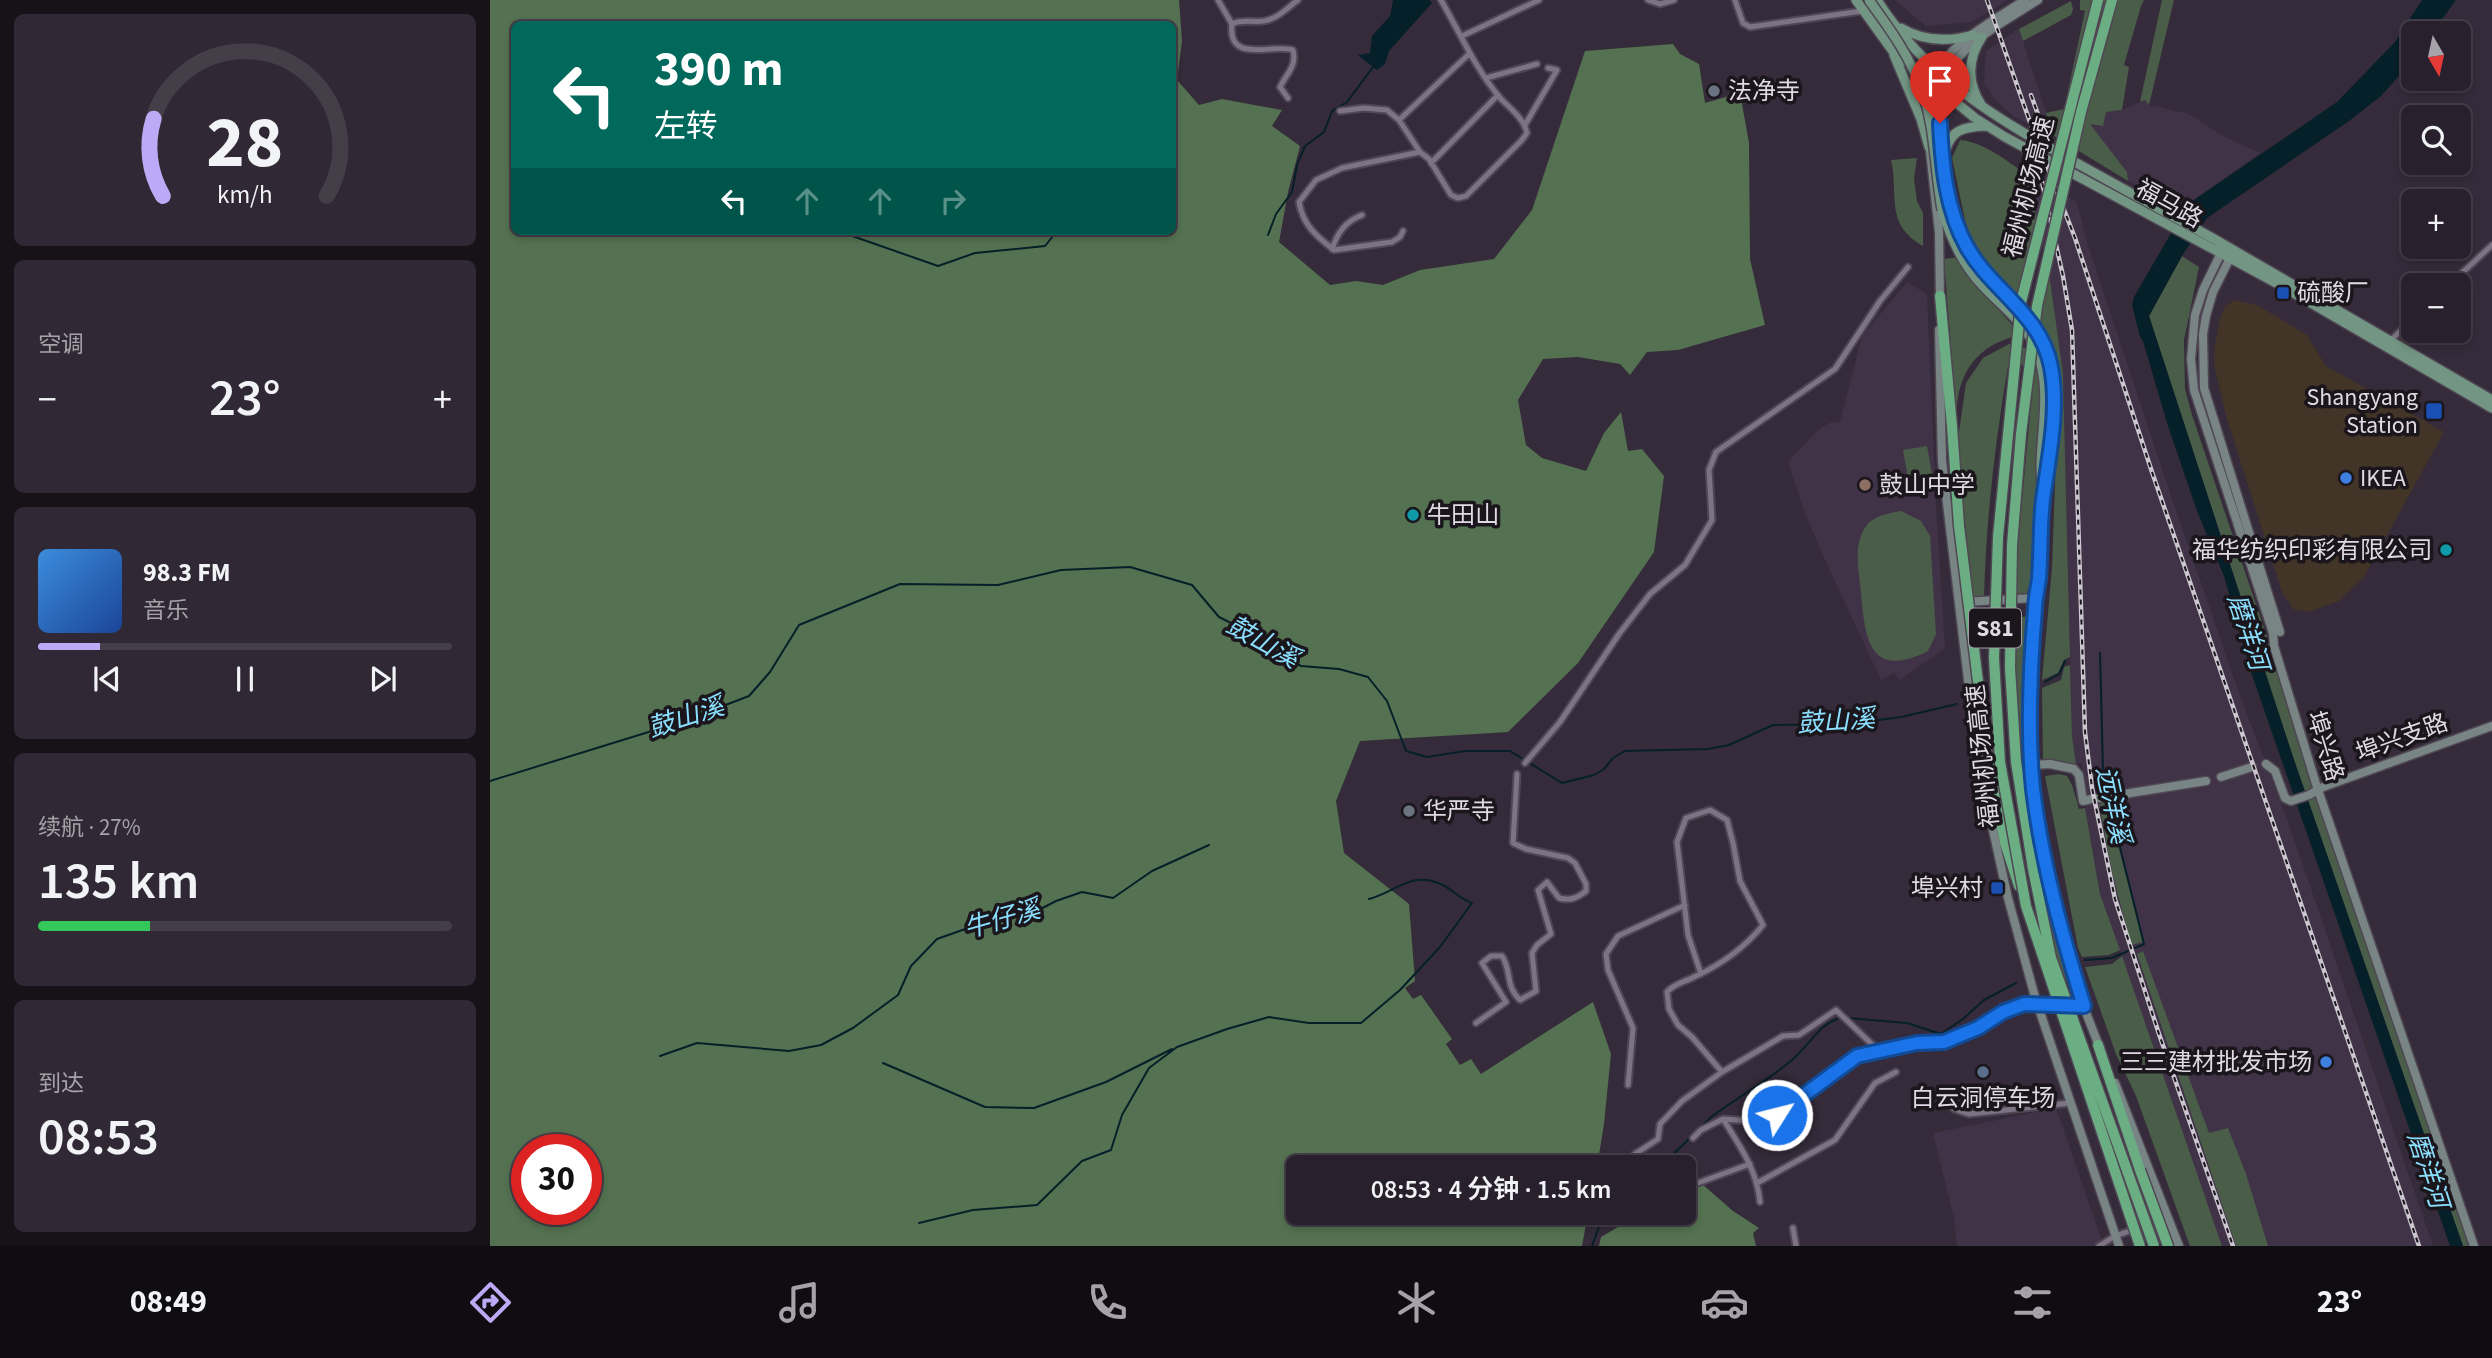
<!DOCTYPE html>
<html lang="zh">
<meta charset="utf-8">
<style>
:root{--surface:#28202c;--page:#302834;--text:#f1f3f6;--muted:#a5a3a9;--line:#443e48;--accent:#bda9f5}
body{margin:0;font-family:"Source Sans 3","Noto Sans SC",sans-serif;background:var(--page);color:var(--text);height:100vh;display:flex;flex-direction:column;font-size:26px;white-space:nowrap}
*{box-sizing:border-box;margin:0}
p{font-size:23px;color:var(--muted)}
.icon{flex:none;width:38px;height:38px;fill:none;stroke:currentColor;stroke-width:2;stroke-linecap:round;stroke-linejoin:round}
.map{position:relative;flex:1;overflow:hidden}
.panel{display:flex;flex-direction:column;gap:14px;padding:14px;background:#161218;width:490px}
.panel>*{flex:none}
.guide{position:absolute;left:21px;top:21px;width:665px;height:214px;border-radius:10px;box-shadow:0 4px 10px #0003,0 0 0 2px var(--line);background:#00695c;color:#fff;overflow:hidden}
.needle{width:46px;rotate:171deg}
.controls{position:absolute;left:1911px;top:21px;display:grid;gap:14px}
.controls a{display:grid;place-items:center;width:70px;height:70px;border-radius:10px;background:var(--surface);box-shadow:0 4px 10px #0003,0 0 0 2px var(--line);font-size:35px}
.speed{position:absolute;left:21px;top:1134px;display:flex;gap:14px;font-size:35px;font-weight:700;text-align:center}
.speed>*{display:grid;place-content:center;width:91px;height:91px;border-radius:50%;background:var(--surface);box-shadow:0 4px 10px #0003,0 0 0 2px var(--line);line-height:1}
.speed .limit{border:10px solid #d22;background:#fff;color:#111}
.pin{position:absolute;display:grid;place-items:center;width:60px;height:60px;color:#fff;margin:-72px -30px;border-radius:50% 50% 50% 0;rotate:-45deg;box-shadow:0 0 7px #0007}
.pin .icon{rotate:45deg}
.me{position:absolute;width:77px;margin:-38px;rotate:54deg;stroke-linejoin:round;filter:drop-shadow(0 0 5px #0008)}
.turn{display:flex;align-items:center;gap:24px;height:147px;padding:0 28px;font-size:32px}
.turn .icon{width:91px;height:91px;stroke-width:2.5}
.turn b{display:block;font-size:49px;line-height:60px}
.lanes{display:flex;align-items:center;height:66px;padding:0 28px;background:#0003;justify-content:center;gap:35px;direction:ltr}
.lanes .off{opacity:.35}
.big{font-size:52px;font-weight:600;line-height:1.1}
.panel .tile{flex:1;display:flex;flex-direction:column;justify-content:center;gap:10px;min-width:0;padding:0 24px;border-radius:10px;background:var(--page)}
.panel .dial{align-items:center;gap:0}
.dial svg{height:182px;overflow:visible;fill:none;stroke:var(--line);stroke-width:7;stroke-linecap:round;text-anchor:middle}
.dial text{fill:var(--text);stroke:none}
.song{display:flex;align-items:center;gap:21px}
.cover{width:84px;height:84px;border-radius:10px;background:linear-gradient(135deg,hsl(210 70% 55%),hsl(220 70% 35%))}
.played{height:7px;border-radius:4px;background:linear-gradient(90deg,var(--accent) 15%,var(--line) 15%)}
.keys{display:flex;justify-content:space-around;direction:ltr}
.heat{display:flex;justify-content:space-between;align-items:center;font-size:38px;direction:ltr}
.charge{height:10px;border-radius:5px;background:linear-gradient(90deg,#34c759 27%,var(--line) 0)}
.trip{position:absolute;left:796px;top:1155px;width:410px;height:70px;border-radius:10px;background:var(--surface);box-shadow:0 4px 10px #0003,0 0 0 2px var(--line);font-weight:600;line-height:70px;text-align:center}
.tab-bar{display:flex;height:112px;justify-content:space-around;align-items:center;background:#100d12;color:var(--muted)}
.tab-bar .icon{width:49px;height:49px}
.tab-bar .active{color:var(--accent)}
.tab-bar b{font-size:32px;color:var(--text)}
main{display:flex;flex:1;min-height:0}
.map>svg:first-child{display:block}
</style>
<main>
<section class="panel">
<div class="tile dial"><svg viewBox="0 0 100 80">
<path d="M14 69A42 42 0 1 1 86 69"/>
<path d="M14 69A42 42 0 0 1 10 35" stroke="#bda9f5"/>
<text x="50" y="56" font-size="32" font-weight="700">28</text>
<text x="50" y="72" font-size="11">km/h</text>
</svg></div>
<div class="tile"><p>空调</p>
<div class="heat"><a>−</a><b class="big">23°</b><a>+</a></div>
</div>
<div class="tile">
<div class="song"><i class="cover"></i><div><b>98.3 FM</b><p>音乐</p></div></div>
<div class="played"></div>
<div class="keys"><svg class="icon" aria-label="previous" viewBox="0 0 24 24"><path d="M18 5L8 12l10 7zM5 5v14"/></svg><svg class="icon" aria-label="pause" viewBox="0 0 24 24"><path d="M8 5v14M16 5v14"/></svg><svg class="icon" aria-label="next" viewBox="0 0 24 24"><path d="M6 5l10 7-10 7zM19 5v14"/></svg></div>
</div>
<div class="tile"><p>续航 · 27%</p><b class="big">135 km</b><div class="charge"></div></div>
<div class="tile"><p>到达</p><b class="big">08:53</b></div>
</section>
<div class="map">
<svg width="2002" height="1246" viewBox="0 0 2002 1246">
<rect width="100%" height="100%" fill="#352b3a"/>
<path fill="#423427" d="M1744 300 1767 305 1817 335 1836 366 1954 432 1874 577 1849 601 1818 612 1803 609 1792 592 1736 416 1725 369 1724 351 1730 317 1735 307Z"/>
<path fill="#403347" d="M1405 0H1517L1482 22 1436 26Z
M1529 29 1564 136 1524 117 1505 100 1494 83 1496 51Z
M1655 100 1659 105 1699 114 1733 136 1770 153 1698 204 1695 209 1638 181 1637 172 1599 123 1616 112 1632 110Z
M1535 173 1587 202 1596 239 1681 496 1749 693 1802 833 1943 1246H1732L1610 894 1595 808 1597 803 1594 795 1592 763 1586 764 1582 736 1573 374 1559 272Z
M1417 282 1437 294 1446 508 1455 648 1410 680 1404 673 1391 680 1330 549 1313 508 1298 462 1326 432 1339 423 1350 422 1372 336Z
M1566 1108 1612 1241 1603 1246H1467L1464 1218 1443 1133Z"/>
<path fill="#4a5d48" d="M1590 0H1654L1651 6 1634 65 1639 67 1632 110 1616 112 1613 126 1600 124 1637 172 1638 181 1564 136 1556 113 1574 109 1595 11 1590 10Z
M1672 0H1684L1659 105 1655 100 1650 102Z
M1581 1 1583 9 1581 15 1533 41 1529 29Z
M1470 140C1494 142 1515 160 1535 173L1548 224 1526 300 1490 259 1483 244 1475 220 1462 158Z
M1427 158 1424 179 1427 201 1433 213V246C1394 224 1409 194 1401 160Z
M1692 256 1709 267 1694 340 1695 389 1702 415 1983 1246H1973L1803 757 1659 316Z
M1469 257 1483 281 1531 335C1484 344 1464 378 1467 424L1454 259Z
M1559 272 1573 374 1580 657 1574 660 1568 673 1552 680 1562 568 1568 400 1547 329Z
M1519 344 1535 348 1546 363 1552 393 1542 578 1537 593 1523 595 1544 373 1530 364 1518 366C1505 443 1496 519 1494 598L1482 599 1467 435 1469 432 1476 383 1493 358Z
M1437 446 1442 474 1418 478 1413 450Z
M1411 511 1431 521 1440 536 1446 634 1438 651C1380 680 1375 640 1371 593 1369 571 1362 544 1377 525 1385 515 1400 513 1411 511Z
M1540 616C1537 667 1532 719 1535 770 1540 840 1560 917 1578 985L1568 963 1554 909 1529 767 1523 698V618Z
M1580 665 1582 736 1586 764 1553 762 1552 688 1571 680 1574 667Z
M1569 774 1577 776 1582 785 1589 809 1595 808 1610 894 1630 950 1619 955 1592 957 1588 948 1555 776Z
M1617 802 1653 942 1641 945 1622 872 1609 804Z
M1653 951 1719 1133 1738 1128 1756 1174 1778 1246H1746L1647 954Z
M1632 956 1732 1246H1700L1646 1096 1626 1054 1595 967 1622 964Z"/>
<path fill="#547251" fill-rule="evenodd" d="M0 0H689L692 41 687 80 709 105 732 99 792 110 782 126 810 146 798 192 789 242 840 285 866 281 893 285 930 270 1004 259 1042 210 1095 51 1183 44 1190 54 1209 64 1215 103 1250 93 1259 143 1260 259 1275 325 1188 350 1157 352 1140 375 1130 364 1088 357 1053 359 1028 400 1036 445 1052 458 1096 471 1114 433 1131 412 1138 451 1152 449 1174 476 1164 552 1088 663 1018 732 870 741 846 801 854 853 919 904 925 981 915 988 923 999 931 995 962 1039 956 1044 970 1065 981 1059 991 1074 1103 1002 1121 1054 1114 1124 1107 1167H808V1213H1098L1092 1246H0ZM24 24H682V231H24ZM37 1150H96V1209H37Z
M1212 1184 1243 1211 1269 1228 1263 1233 1266 1246H1109L1111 1237 1145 1217 1153 1218 1161 1213H1194V1193Z"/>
<path fill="#052029" d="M903 0H940L942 3 899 51 895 64 887 70 868 55 880 53 882 36 900 16Z
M1932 0H1966L1942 33H1923V60L1891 96 1859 121 1717 218 1692 256 1659 316 1803 757 1973 1246H1960L1761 672 1734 576 1707 511 1677 423 1653 341 1650 337 1642 305 1644 297 1698 204 1847 102 1905 42Z"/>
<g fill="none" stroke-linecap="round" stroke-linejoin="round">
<path stroke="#052029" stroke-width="2" d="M348 231 448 266 485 253 555 246 567 231
M778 235 786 214 802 192 807 165 815 146 834 132 842 111 857 102 883 67
M1610 653 1613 772 1617 793
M1555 682 1569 674 1575 661
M0 781 191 722 259 696 280 672 309 625 410 584 508 585 571 570 640 567 702 585 729 617 761 633 785 652 811 666 849 669 878 677 897 701 916 751 937 757 975 751H1020L1072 783 1104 775 1114 769 1123 758 1135 751 1218 749 1239 745 1283 725 1359 724 1411 717 1467 704
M1618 799 1654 944 1645 948
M1595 960 1622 958 1638 951
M1358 1018 1417 1023 1451 1034 1473 1019 1494 1000 1526 983
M170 1056 207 1043 299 1051 331 1045 363 1028 408 995 421 966 447 939 515 915 541 914 566 901 592 892 623 898 662 871 719 845
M393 1063 495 1107 544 1108 616 1082 682 1049
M1211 1127 1221 1117C1247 1098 1277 1081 1302 1060 1317 1048 1332 1020 1352 1018
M1170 1167 1202 1136
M429 1223 483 1210 547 1205 592 1161 621 1150 632 1115 659 1068 687 1047 737 1029 779 1017 819 1023H871L910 990 950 947 982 903C970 899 963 890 953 885 921 870 908 891 879 899
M1102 1246 1111 1221"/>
<defs>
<path id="street" d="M728 0 742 24
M1158 0 1170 4 1184 0
M1245 0 1253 23 1260 27 1372 11
M972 36 1049 0
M996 78 1047 64
M798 98 790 87C797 73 807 66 803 50 784 43 737 65 742 24 753 18 766 24 778 20 790 17 798 7 808 0
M850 111 874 108 897 110 909 120 930 152 939 159 961 195 968 198 976 196 1031 141 1037 133C1034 119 1021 109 1011 99 986 70 970 33 951 0
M909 120 980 53
M1035 125 1067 70 1058 68
M941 163 1008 95
M913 231 910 237 902 242 844 250C826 236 813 225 809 202L826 180 852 168 930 152
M842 249C848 232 855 222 872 215
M1959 285 2002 245
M1900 341 1923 319
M1035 763 1070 722 1129 634 1160 594 1195 565 1222 520 1219 470 1226 452 1345 369 1390 301 1418 267
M1211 974 1198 935 1187 842 1196 818 1220 810 1237 820 1243 843 1250 881 1273 925C1256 946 1232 964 1206 976 1195 982 1185 983 1177 992L1179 1009 1188 1025 1202 1037 1232 1072
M986 1023 1016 1002 992 963 1001 956H1012C1022 971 1015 986 1030 1000L1046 991 1042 953 1047 945 1061 934 1048 890 1057 882 1069 898C1081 901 1087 898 1096 891V884L1085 863 1078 858 1036 849 1023 843 1027 774
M1138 1085 1143 1028 1118 970 1116 954 1128 936 1195 905
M1464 1109 1479 1114 1580 1103
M1203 1138 1211 1130 1233 1119
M1150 1167 1145 1154 1168 1139 1170 1124 1192 1101 1232 1072 1293 1036 1309 1035 1346 1010 1389 1051
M1267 1183 1345 1140 1385 1083 1406 1072
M1194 1188 1260 1164
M1270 1202C1267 1170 1250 1146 1233 1119L1274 1122 1367 1056 1427 1043 1454 1042 1488 1028 1513 1012 1534 1004 1568 1005
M1109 1213 1114 1221 1131 1220 1150 1213
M1303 1228 1306 1246
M1609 1246 1625 1236 1669 1221"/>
<path id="secondary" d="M1548 0C1508 26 1450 53 1446 107 1445 113 1449 117 1450 123 1452 134 1451 147 1452 158 1456 195 1466 235 1489 265 1515 298 1552 322 1561 366 1570 410 1557 458 1553 503 1549 535 1549 567 1545 599 1528 751 1551 907 1610 1048
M1438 108C1441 94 1443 77 1451 65 1468 39 1509 17 1535 0
M1439 142 1449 232 1450 300
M1731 253 1713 290 1705 315 1701 359 1704 390 1783 633 1784 646 1826 784 1984 1246
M1740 258 1723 292 1716 316 1713 334 1714 388 1790 632
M1449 330 1452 461 1482 713 1504 835 1518 898 1545 997 1629 1246
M1474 602 1546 598
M1776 764 1785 771 1795 798 1801 801 1819 795 1833 787 2002 726
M1541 765 1560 764 1584 769 1589 775 1593 801 1601 799
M1731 777 1762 767
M1609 798 1716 781
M1625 1083 1689 1246"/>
<path id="primary" d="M1366 0 1402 50 1485 118 1515 137 1790 285 2002 408
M1387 0C1436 77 1504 117 1581 160 1629 187 1678 213 1726 240 1818 293 1910 347 2002 400
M1411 28C1433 41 1458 42 1483 35
M1404 55 1431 119 1439 147
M1492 106C1477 84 1477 59 1492 37
M1452 160C1460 131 1468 127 1497 126
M1452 210C1461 238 1472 264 1492 285 1512 307 1536 323 1547 351 1561 387 1552 427 1551 464 1551 476 1552 489 1553 502"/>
<path id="highway" d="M1450 296 1462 426
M1496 747 1515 843 1529 886
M1608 1045 1650 1170"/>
</defs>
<use href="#street" stroke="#4f4753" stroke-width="9"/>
<use href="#secondary" stroke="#4f4753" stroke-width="11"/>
<use href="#primary" stroke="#4f4753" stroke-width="12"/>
<use href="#highway" stroke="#4f4753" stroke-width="13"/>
<use href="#street" stroke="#7e7384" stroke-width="5"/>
<use href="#secondary" stroke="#788584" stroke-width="8"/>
<use href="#primary" stroke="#739684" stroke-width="9"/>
<use href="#highway" stroke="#6bae84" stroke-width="10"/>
<defs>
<path id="rail" d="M1497 0 1540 122 1585 238 1662 472 1929 1246
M1541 95 1559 145
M1550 173 1573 276 1582 330 1595 732 1602 788 1625 899 1669 1034 1743 1246"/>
</defs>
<use href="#rail" stroke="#ccc6d0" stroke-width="4.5"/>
<use href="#rail" stroke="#1a161c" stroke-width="2" stroke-dasharray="5" stroke-linecap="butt"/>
<defs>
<path id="primary-bridge" d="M1379 0C1400 29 1421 58 1433 93 1445 130 1445 171 1452 210"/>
<path id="highway-bridge" d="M1608 0 1531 302 1508 537 1504 658 1510 762 1536 906 1650 1246
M1622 0 1591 112 1547 306 1531 434 1522 545 1520 668 1526 762 1543 869 1561 958 1664 1246
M1462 426 1469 526 1496 747
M1650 1170 1678 1246"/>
</defs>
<use href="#primary-bridge" stroke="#4f4753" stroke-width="12" stroke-linecap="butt"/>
<use href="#highway-bridge" stroke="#4f4753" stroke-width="13" stroke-linecap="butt"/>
<use href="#primary-bridge" stroke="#739684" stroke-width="9"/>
<use href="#highway-bridge" stroke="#6bae84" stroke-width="10"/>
</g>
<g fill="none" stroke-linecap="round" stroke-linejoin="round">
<defs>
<path id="route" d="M1287 1115 1367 1056 1427 1043 1454 1042 1488 1028 1513 1012 1534 1004 1594 1006C1572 935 1552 864 1543 789 1537 730 1540 669 1545 609 1545 599 1548 588 1549 578 1551 552 1550 525 1553 499 1559 456 1569 409 1561 367 1551 314 1501 290 1477 247 1456 210 1452 165 1450 123"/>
</defs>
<use href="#route" stroke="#114b97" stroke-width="18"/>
<use href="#route" stroke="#1a73e8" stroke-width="12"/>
</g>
<g fill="#6b7280" stroke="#1a161c" stroke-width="2.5">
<circle cx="1224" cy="91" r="7"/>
<circle cx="919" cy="811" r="7"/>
</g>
<g fill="#1a4fb4" stroke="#1a161c" stroke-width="2.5">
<rect x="1786" y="286" width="14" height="14" rx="3.5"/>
<rect x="1935" y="402" width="18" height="18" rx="3.5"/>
<rect x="1500" y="881" width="14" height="14" rx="3.5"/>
</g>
<g fill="#3f7fe0" stroke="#1a161c" stroke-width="2.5">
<circle cx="1856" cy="478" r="7"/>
<circle cx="1836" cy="1062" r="7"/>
</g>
<circle fill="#8d6e63" stroke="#1a161c" stroke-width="2.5" cx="1375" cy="485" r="7"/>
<g fill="#0f9aa8" stroke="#1a161c" stroke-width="2.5">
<circle cx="923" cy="515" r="7"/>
<circle cx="1956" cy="550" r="7"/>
</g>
<circle fill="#5c6f8a" stroke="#1a161c" stroke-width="2.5" cx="1493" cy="1072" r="7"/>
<g text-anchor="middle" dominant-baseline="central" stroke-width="7" stroke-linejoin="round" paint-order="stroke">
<rect fill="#1a161c" stroke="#a49ea7" stroke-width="2" x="1479" y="608.5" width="52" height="39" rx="5"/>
<g font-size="23" font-weight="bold" fill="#dfd9e3">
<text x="1505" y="628">S81</text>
</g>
<g font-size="24" fill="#dfd9e3" stroke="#1a161c" text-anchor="start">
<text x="1238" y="91">法净寺</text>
<text x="1807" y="293">硫酸厂</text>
<text x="1928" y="397" text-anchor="end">Shangyang<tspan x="1928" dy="28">Station</tspan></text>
<text x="1870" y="478">IKEA</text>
<text x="1389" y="485">鼓山中学</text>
<text x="937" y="515">牛田山</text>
<text x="1942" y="550" text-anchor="end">福华纺织印彩有限公司</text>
<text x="933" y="811">华严寺</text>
<text x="1493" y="888" text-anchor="end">埠兴村</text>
<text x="1822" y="1062" text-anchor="end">三三建材批发市场</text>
<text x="1493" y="1098" text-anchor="middle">白云洞停车场</text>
</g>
<g font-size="24" fill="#dfd9e3" stroke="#1a161c">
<text transform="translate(1539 187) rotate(-76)">福州机场高速</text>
<text transform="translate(1679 204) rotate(29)">福马路</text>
<text transform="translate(1912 738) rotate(-20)">埠兴支路</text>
<text transform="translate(1835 746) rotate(73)">埠兴路</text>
<text transform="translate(1493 756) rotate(-96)">福州机场高速</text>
</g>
<g font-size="26" font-style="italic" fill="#8bdffe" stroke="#1a161c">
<text transform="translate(1758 632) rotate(72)">磨洋河</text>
<text transform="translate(773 642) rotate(29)">鼓山溪</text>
<text transform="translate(196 717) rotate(-18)">鼓山溪</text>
<text transform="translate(1346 721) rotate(-4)">鼓山溪</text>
<text transform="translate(1623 805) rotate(78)">远洋溪</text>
<text transform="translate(512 919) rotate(-16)">牛仔溪</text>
<text transform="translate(1938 1170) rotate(72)">磨洋河</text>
</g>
</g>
</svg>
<div class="controls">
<a><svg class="needle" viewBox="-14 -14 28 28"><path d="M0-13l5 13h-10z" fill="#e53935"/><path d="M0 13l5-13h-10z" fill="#a5a3a9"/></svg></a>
<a><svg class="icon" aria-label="search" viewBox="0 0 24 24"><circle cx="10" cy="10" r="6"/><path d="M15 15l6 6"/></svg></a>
<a>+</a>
<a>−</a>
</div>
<div class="speed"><div class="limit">30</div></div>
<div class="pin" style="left:1450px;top:123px;background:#d93025"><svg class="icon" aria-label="arrive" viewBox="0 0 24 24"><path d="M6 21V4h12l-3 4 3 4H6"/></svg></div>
<svg class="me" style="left:1287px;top:1115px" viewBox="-20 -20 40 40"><circle r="17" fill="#1a73e8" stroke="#fff" stroke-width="3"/><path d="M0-11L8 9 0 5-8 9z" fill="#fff"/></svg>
<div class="trip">08:53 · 4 分钟 · 1.5 km</div>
<div class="guide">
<div class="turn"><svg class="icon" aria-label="left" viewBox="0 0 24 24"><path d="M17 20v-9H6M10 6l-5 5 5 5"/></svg><div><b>390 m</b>左转</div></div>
<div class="lanes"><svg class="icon" aria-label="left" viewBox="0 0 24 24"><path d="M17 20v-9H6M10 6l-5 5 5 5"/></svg><svg class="icon off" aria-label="ahead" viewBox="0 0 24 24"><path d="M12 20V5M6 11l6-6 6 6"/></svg><svg class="icon off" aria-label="ahead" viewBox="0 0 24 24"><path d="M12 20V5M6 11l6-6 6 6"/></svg><svg class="icon off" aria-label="right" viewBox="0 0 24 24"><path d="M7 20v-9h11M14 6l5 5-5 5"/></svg></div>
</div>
</div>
</main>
<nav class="tab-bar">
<b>08:49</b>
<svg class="icon active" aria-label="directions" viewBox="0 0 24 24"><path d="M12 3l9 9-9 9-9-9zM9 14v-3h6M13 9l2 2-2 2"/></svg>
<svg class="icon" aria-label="music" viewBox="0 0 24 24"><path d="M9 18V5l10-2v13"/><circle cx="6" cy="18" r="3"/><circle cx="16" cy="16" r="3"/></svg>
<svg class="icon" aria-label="phone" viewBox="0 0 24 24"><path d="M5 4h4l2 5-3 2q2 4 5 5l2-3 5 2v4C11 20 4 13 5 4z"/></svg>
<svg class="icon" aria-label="climate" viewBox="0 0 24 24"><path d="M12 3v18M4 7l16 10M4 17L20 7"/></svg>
<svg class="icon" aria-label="car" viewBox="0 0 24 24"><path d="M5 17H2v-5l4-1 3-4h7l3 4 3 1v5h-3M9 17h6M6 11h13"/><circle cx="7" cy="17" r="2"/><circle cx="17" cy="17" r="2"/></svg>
<svg class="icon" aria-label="filters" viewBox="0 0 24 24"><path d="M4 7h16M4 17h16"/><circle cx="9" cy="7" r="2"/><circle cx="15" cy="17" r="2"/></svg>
<b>23°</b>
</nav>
